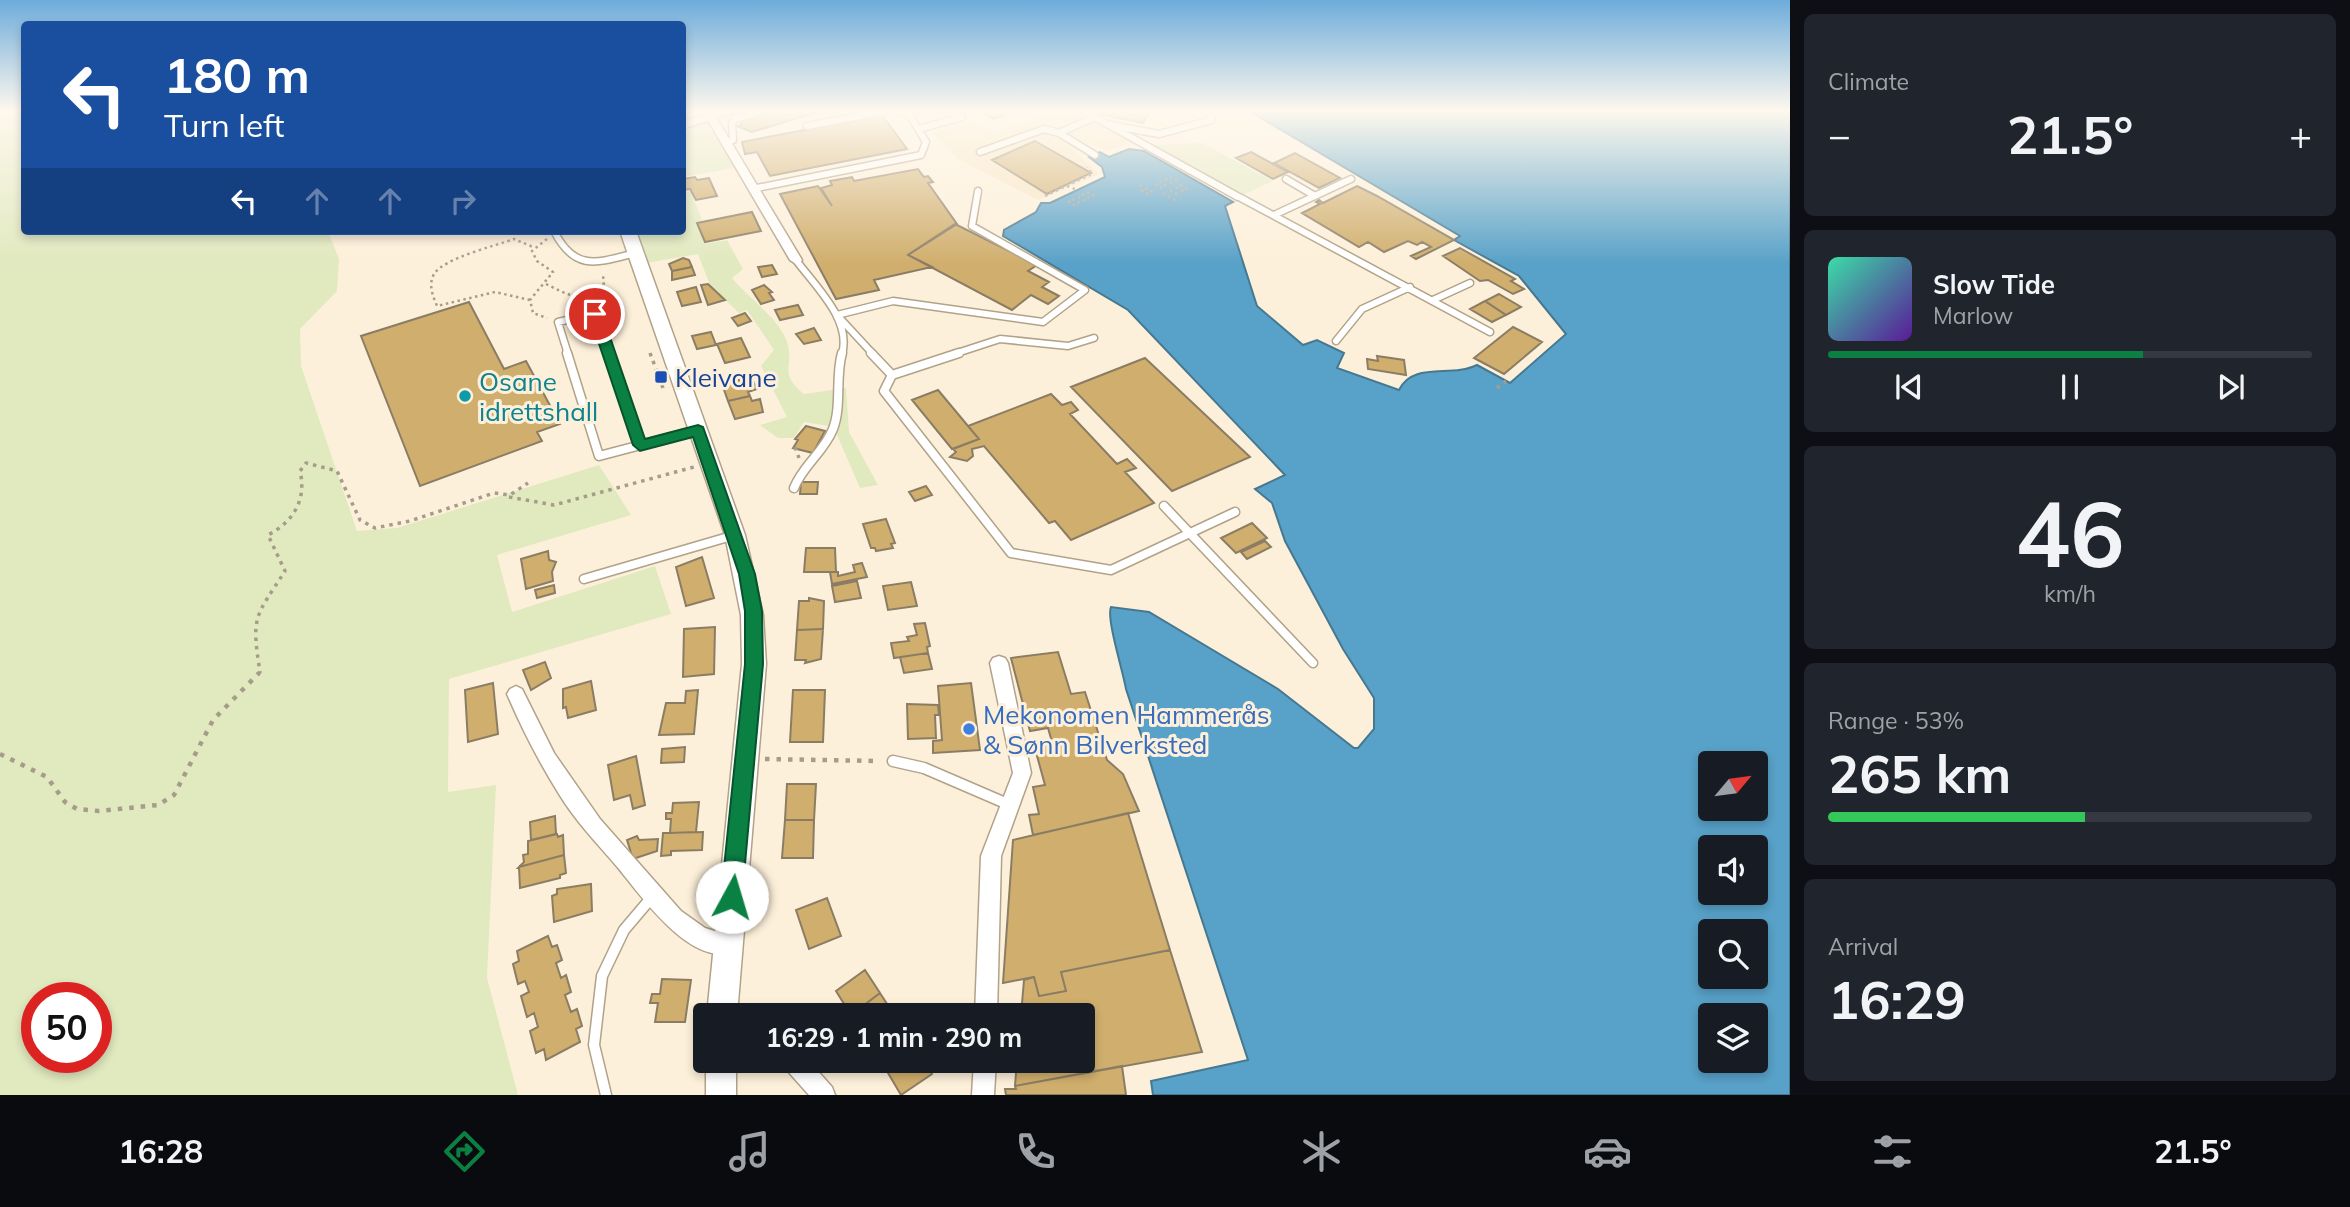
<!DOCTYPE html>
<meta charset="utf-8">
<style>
:root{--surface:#171b24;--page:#20242c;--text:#f1f3f6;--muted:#9ea1a6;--line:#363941;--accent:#0b8043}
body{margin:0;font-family:Mulish,sans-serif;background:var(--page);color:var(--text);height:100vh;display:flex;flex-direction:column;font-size:26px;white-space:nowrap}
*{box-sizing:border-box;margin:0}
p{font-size:23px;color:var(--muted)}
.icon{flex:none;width:38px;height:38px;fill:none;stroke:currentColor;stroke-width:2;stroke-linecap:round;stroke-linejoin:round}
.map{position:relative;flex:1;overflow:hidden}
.drawer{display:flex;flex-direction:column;gap:14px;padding:14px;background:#0d0f14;width:560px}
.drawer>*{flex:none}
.top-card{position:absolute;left:21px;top:21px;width:665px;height:214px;border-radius:7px;box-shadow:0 4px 10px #0003;background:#1a4fa0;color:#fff;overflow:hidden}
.needle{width:46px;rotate:61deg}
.controls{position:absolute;left:1698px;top:751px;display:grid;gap:14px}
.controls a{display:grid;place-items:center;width:70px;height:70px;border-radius:7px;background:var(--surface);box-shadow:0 4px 10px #0003;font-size:35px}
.speed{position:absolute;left:21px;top:982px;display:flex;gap:14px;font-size:35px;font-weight:700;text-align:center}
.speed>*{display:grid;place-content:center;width:91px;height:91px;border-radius:50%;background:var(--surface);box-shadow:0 4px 10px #0003;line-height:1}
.speed .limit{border:10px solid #d22;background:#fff;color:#111}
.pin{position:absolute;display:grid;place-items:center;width:60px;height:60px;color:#fff;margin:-30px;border:4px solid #fff;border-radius:50%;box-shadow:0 2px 7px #0007}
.me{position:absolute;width:77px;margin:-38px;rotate:6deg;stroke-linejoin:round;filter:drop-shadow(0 0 5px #0008)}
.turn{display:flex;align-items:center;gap:24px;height:147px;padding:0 28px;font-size:32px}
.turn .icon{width:91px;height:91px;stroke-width:2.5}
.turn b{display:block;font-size:49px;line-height:60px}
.lanes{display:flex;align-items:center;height:66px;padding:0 28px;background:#0003;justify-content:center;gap:35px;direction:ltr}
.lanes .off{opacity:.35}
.big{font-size:52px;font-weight:700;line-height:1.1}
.drawer .card{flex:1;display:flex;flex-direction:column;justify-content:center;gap:10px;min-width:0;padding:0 24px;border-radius:10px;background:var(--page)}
.drawer .dial{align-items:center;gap:0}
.dial b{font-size:91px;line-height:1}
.song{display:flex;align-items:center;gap:21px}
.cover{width:84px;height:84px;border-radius:10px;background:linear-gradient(135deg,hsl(160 70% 55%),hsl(270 70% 35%))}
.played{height:7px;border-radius:4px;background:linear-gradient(90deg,var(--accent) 65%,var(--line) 65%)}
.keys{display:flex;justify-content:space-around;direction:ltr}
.heat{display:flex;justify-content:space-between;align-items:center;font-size:38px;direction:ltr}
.charge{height:10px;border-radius:5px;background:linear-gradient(90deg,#34c759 53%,var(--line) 0)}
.trip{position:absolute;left:693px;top:1003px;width:402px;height:70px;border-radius:7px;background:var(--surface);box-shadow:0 4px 10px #0003;font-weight:700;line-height:70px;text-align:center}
.dock{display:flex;height:112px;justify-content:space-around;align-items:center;background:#090b0e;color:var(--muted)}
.dock .icon{width:49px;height:49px}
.dock .current{color:var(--accent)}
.dock b{font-size:32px;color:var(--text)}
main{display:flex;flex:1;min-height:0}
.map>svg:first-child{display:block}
</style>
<main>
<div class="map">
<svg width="1790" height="1095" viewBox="0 0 1790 1095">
<rect width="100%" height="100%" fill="#fdf0da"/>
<path fill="#f8e5c2" d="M1051 111H1074L1132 142 1108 151 1084 142 1100 152 1089 157 1069 146 1099 174 1038 200 958 159 932 133 974 121 994 133Z"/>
<path fill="#e1e9bf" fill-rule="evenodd" d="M0 111H24V231H328L339 259 337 291 300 329 301 366 357 531 397 528 599 465 631 515 497 555 512 612 655 566 671 614 449 679 448 792 496 785 487 978 518 1095H0ZM37 998H96V1057H37Z
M707 121 734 168 683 177V128Z
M1202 143 1273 181 1242 195 1150 145Z
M691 192 702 220 696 222 705 244 727 240 743 269 732 278C748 298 782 320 788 345 793 370 779 373 804 394L846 388 849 432 878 485 860 488 837 435 828 426 804 422 794 438H778L760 425 787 417 761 366 774 350 747 310 739 313 710 285 698 254 646 263 635 231H682L683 193Z"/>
<path fill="#58a1c8" stroke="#467890" stroke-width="2" fill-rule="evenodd" d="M1249 111H1790V1095H1153L1151 1081 1248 1060 1126 689C1123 671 1106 618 1111 607L1149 612 1278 689 1354 748H1358L1374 729V698L1343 649 1285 541 1272 503 1255 489 1285 475 1128 310 1003 236 1004 230 1036 212 1041 203H1050L1105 177 1102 167 1089 157 1100 152 1109 157 1129 149 1144 151 1233 202 1225 206 1257 306 1303 345 1317 340 1344 353 1337 368 1399 390C1413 361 1451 378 1477 365L1510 383 1566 334 1519 276 1454 240 1460 236ZM1710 763H1755V808H1710ZM1710 847H1755V892H1710ZM1710 931H1755V976H1710ZM1710 1015H1755V1060H1710Z"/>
<path fill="#d0ae6d" stroke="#8b7d64" stroke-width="2" d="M773 111H836L837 112 814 113 752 132 737 126 742 125 740 121Z
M979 111H1004L1006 115 994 119Z
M1102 111H1150L1143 123 1100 114Z
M882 115 907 149 770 176 757 152 745 154 742 142Z
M1035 141 1091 173 1047 194 992 160Z
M1251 152 1288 172 1273 179 1236 158Z
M1295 153 1340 178 1319 188 1274 163Z
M918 169 924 177 928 176 933 182 928 183 957 224 908 255 932 267 874 280 879 290 836 299 780 194 818 186 832 206 821 188 832 185 830 181 852 177 854 181Z
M695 177 697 180 709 178 717 196 696 200 690 189 682 190V179Z
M1357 186 1377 196 1454 240 1416 259 1411 256 1431 247 1422 242 1417 245 1408 241 1384 252 1368 242 1359 247 1302 213 1320 204 1316 202 1319 200 1323 203Z
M752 212 761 231 705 242 697 223Z
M955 224 1037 265 1028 271 1049 282 1042 287 1059 296 1048 304 1031 295 1012 310 908 255Z
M1460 248 1515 279 1511 281 1524 289 1513 294 1488 280 1480 281 1443 256Z
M683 258 689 260 692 267 672 271 669 264Z
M772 265 777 274 762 277 758 267Z
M692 267 695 275 672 280V271Z
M708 284 725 300 708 305 701 285Z
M764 285 772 292 769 293 774 300 761 304 752 290Z
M696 287 701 302 682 306 677 292Z
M1499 294 1521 307 1506 315 1485 301Z
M1485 301 1506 315 1492 322 1470 309Z
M469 302 504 369 526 361 560 424 537 432 542 441 420 486 361 336Z
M798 305 803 315 780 320 775 310Z
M745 313 751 321 738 326 732 318Z
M1513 327 1542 342 1504 374 1474 358Z
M814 328 821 340 804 344 796 334Z
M711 332 716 345 697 349 692 336Z
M741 338 750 357 725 363 717 344Z
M1377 356 1404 360 1406 375 1368 369 1367 359 1378 361Z
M1145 358 1250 457 1172 491 1071 387Z
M743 379 744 383 753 381 757 389 748 392 750 396 728 401 722 384Z
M938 390 968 426 979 439 952 449 912 400Z
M1051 394 1062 405 1071 402 1078 410 1070 414 1117 464 1127 459 1136 468 1125 472 1154 503 1071 540 1055 521 1049 523 984 446 972 449 973 456 967 461 950 457 956 452 953 449 979 439 968 426Z
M750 396 752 401 760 399 763 412 735 419 728 401Z
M806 426 825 431 813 453 793 448 798 440 795 439Z
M801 482H818L817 494H800Z
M926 486 932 495 915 501 909 492Z
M886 519 895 543 891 544 893 548 876 551 875 548H871L863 524Z
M1252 523 1267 538 1236 553 1221 538Z
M1265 541 1271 547 1247 559 1241 552Z
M806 548H835L836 572H804Z
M548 551 549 560 556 562 552 572 553 581 526 589 521 559Z
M702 557 714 598 686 606 676 567Z
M862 563 867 577 832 584 830 572H838V576L855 572 853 565Z
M857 581 861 598 835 602 832 586Z
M911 582 917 606 888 610 883 586Z
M554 585 555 593 537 598 535 590Z
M809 598 824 601 823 629 797 630 799 601H809Z
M925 623 930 646 927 647 928 653 894 658 891 643 909 641 907 637 917 635 914 624Z
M715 627 714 674 683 677 684 629Z
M823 629 821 659 805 663 806 660H795L797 630Z
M1058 652 1071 694 1085 692 1107 760 1123 774 1139 811 1033 835 1029 815 1039 814 1033 787 1045 785 1034 745 1052 742 1048 728 1030 731 1011 658Z
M928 653 932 669 904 673 900 657Z
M545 662 551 678 531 690 523 670Z
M591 681 596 710 568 718 566 707 563 708V689Z
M493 683 498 734 468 742 465 690Z
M971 683 980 750 933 753V741L942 740 938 686Z
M698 690 694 734 659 735 666 703H685L686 691Z
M793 690H825L823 742H790Z
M907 704 938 705 939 715H935L936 738 908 739Z
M685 747 684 762 661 763 662 749Z
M636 756 645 805 633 809 630 795 614 800 608 765Z
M787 784H816L814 820H785Z
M699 802 696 832 670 833 671 819H666V813H672L673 803Z
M1128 813 1170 950 1061 972 1066 991 1039 996 1034 977 1003 983 1013 840Z
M555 816 556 834 531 840 530 822Z
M785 820H814L813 858H782Z
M703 832 702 850 671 851V855L661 856 663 833Z
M557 834 558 837 563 835 564 855 519 867 524 862 523 855 528 854V841Z
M637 836 639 840 658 839 657 851 633 859 627 840Z
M564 855 566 873 560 875V878L520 888 519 867Z
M591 884 592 911 554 922 552 896 557 894V889Z
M827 898 841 936 809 949 796 910Z
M548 936 552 947 557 945 562 960 556 963 561 978 566 975 571 992 565 995 571 1012 577 1009 582 1026 576 1029 580 1042 546 1060 544 1049 536 1053 530 1031 538 1027 534 1013 527 1017 521 996 529 992 525 981 518 984 513 964 519 961 517 951Z
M1170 950 1202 1052 1015 1086 1017 1060H1083V1015H1021L1024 980 1034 977 1039 996 1066 991 1061 972Z
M865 970 880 993 851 1015 836 991Z
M662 979 691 980 685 1022H655L658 1003H650L652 994H660Z
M880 993 891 1010 885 1015H851Z
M880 1060H904L888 1073Z
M904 1060H923L932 1074 901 1095 888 1073Z
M1122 1066 1126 1095H1006L1005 1089H1016L1015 1086Z"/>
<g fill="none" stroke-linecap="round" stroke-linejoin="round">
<defs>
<path id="service-far2" d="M1110 125 1159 134 1212 120 1207 111
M807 126 886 111
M919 129 962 117
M1059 133 1095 155
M725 142 733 140 732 123 735 119 763 111
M980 152 1044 129 1059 133 1095 117
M1286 179 1315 196
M752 189 921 155 926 142 909 114 898 111
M1241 198 1490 332
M1274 215 1351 179
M554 231C575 272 597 263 635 253
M796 260C815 286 852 320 842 354
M1433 300 1470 283
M1336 341 1362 309 1410 287
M568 354 558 322 595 314 609 354
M873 354 837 315 893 301 1043 322 1085 290 972 226 978 191
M954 354 1000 339 1068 346 1094 338"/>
<path id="service-far1" d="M567 353 599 456 698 430
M608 353 640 445
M871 353 892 375 884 391 1011 553 1111 570 1235 512
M892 375 959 353
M794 488C803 465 824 452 833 429 842 406 835 377 842 353
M1164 506 1313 663
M584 579 735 535"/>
<path id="service" d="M893 761 924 768 1010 805
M606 1095 594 1045 602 976 624 930 652 897"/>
<path id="minor" d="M1078 111H1090L1247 198 1237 200Z
M711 114 716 117 802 260 800 263 796 264 790 260 706 117Z
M999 656 1005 658 1008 663 1031 773 1001 856 997 1015H975L981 856 1013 773 990 663 993 658Z
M516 686 522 689 554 753 600 819 681 911 705 928 734 937 737 944 734 951C692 969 641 896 619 869 598 844 576 822 559 794 539 762 522 729 507 694L510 689Z
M782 1060H808L832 1087 835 1095H809L785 1068Z
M974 1060H996L994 1095H972Z"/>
<path id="secondary" d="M719 111H739L682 129V121Z
M620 231H636L745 535 763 615 766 664 737 1015H707L742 664 741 615 725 535Z
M706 1060H736V1095H706Z"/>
</defs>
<use href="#service-far2" stroke="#b1a288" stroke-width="9"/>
<use href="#service-far1" stroke="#b1a288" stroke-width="11"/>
<use href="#service" stroke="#b1a288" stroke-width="13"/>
<use href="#minor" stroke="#b1a288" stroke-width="3"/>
<use href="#secondary" stroke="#b1a288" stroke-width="3"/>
<path stroke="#a69c8a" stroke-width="2.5" stroke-dasharray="2.5 3.5" stroke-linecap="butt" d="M1170 177 1178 182
M1165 179 1173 184
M1159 181 1168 187
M1155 184 1163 189
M1140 185 1154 193
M1180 185 1190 191
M1067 186 1077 190
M1176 187 1184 192
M1141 190 1149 195
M1170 190 1181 197
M1087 192 1096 197
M1163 193 1178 202
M1082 194 1091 199
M1045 196 1092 174 1087 167
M1078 197 1086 201
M1072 199 1082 204
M1068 201 1077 207
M547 239 532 251 537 261 553 272 530 300 533 313 547 318
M546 284C566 294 585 305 604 288L603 274
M530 300 495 292 437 306C433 296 428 285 434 274 444 258 495 246 514 239L533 247"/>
<path stroke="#a69c8a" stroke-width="3.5" stroke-dasharray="3.5 5" stroke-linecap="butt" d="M650 353 663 388
M1497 388 1506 381
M795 447 799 458
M509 497 554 505 694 467
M258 674 260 672C251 615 255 618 285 571L268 535C293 522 307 500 300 471L306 463 337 471 360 520 375 528 410 521 494 493 510 495 528 483"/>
<path stroke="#a69c8a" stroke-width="4.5" stroke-dasharray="4.5 7" stroke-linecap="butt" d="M0 754 47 777 65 802 77 809 99 811 158 805 174 795 213 720 259 673
M765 759 880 761"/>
<use href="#service-far2" stroke="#fff" stroke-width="6"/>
<use href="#service-far1" stroke="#fff" stroke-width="8"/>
<use href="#service" stroke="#fff" stroke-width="10"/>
<use href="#minor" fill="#fff" fill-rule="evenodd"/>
<use href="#secondary" fill="#fff" fill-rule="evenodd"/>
</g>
<linearGradient id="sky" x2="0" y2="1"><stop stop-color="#6eacdb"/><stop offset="0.42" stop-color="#fef8ee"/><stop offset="1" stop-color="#fef8ee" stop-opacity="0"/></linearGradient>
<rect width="1790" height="264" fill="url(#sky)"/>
<path fill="#0b8043" stroke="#07532c" stroke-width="2" d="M595 310 602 314 645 439 698 425 703 427 755 574 762 611 763 664 742 897 739 904 732 907 724 904 721 897 745 664V611L739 574 693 437 640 451 633 445 589 314Z"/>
<rect fill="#1a4fb4" stroke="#fdf0da" stroke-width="2.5" x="654" y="370" width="14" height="14" rx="3.5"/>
<circle fill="#0f9aa8" stroke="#fdf0da" stroke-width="2.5" cx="465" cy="396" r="7"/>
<circle fill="#3f7fe0" stroke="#fdf0da" stroke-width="2.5" cx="969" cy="729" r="7"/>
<g text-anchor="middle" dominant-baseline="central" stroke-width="6" stroke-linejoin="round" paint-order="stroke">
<g font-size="26" fill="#164399" stroke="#fdf0da" text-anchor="start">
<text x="675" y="377">Kleivane</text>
</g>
<g font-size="26" fill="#0d838f" stroke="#fdf0da" text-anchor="start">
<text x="479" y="381">Osane<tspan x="479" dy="30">idrettshall</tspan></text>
</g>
<g font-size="26" fill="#366cbe" stroke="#fdf0da" text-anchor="start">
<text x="983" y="714">Mekonomen Hammerås<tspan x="983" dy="30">&amp; Sønn Bilverksted</tspan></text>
</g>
</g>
</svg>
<div class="controls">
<a><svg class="needle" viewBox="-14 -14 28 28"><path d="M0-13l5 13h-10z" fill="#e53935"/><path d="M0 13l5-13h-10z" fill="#9ea1a6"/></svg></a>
<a><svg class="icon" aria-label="sound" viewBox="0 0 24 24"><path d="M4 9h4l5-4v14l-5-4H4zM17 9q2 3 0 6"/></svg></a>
<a><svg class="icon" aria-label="search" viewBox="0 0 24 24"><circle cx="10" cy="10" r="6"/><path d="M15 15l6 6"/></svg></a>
<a><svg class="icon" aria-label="layers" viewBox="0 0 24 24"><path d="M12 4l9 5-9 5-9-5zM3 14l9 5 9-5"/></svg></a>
</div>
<div class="speed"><div class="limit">50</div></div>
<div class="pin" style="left:595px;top:314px;background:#d93025"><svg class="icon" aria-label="arrive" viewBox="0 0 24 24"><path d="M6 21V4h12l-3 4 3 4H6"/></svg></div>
<svg class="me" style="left:732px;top:897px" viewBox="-20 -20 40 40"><circle r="19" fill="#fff"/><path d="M0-13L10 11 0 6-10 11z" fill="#0b8043"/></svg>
<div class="trip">16:29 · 1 min · 290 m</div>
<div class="top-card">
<div class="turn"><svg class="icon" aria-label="left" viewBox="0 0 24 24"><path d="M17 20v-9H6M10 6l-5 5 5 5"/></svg><div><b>180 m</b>Turn left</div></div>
<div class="lanes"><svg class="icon" aria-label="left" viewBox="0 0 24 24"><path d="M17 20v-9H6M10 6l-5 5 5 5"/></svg><svg class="icon off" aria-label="ahead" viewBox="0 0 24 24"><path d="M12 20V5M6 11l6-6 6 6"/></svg><svg class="icon off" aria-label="ahead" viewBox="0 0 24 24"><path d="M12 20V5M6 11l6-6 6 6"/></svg><svg class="icon off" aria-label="right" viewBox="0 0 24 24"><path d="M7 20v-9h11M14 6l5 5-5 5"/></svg></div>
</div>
</div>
<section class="drawer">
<div class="card"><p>Climate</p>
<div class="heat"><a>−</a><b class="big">21.5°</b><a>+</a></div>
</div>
<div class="card">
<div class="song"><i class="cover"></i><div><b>Slow Tide</b><p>Marlow</p></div></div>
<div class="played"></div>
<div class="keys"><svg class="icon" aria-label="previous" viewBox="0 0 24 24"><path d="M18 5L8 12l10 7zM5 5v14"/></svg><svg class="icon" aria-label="pause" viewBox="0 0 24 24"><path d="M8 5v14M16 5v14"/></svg><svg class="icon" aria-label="next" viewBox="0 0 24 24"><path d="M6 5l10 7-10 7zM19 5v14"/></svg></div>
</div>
<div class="card dial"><b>46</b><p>km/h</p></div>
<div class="card"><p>Range · 53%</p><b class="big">265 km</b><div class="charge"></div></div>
<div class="card"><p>Arrival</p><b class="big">16:29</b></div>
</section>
</main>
<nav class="dock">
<b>16:28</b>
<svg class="icon current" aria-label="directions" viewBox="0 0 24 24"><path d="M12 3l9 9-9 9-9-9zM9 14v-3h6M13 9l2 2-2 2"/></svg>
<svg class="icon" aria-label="music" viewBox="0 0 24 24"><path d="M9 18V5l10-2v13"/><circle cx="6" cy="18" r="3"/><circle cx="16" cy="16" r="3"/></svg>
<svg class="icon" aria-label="phone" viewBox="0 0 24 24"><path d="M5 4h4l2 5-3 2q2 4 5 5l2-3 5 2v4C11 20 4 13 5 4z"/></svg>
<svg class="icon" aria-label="climate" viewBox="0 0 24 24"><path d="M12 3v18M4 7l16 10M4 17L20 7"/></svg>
<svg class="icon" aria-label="car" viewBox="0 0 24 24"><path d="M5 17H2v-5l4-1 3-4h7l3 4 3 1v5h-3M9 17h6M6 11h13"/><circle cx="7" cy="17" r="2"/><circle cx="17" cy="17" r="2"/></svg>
<svg class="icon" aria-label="filters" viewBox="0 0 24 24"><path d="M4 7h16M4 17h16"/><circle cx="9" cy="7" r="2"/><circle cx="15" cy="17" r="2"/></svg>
<b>21.5°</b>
</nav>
